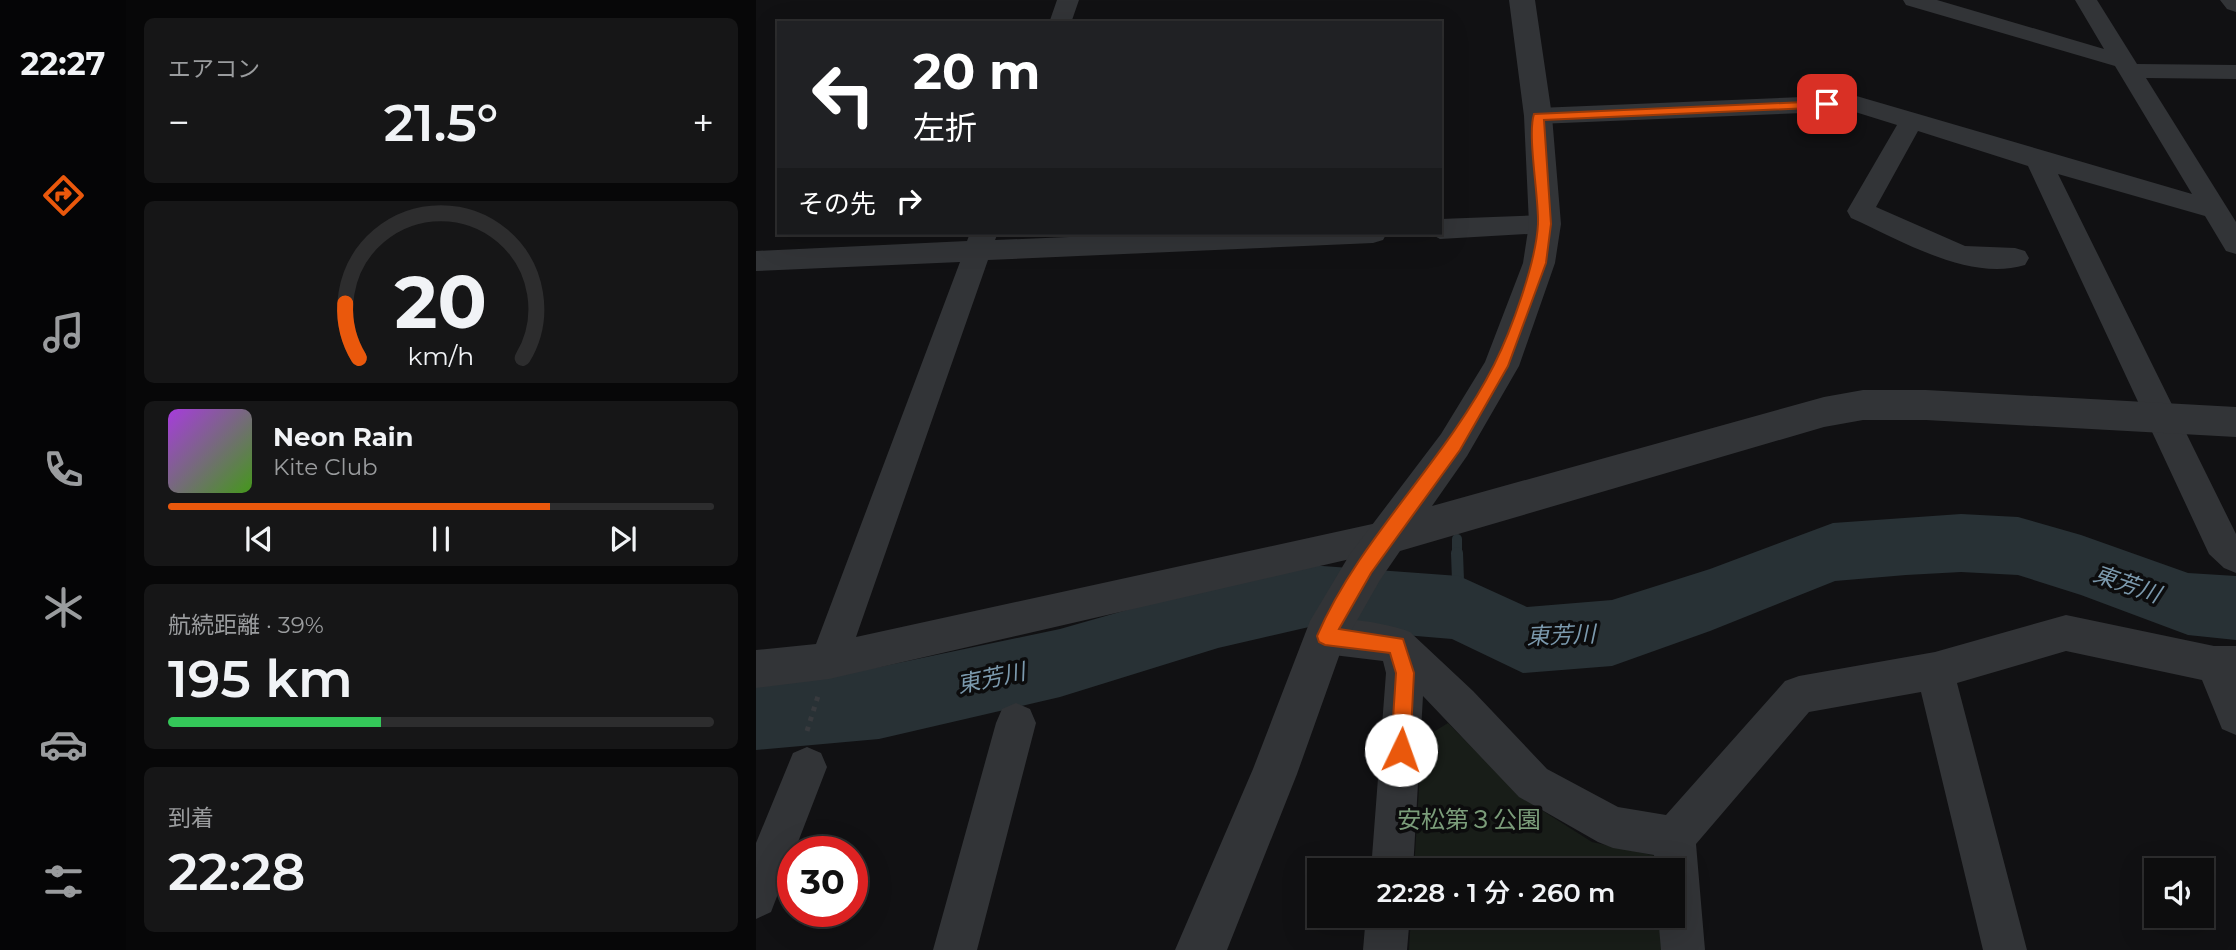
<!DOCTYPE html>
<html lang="ja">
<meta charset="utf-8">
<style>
:root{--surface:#0d0d0e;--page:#161617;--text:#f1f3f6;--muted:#9a9c9e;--line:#2d2d2e;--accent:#ea580c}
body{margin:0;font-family:Montserrat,"Noto Sans JP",sans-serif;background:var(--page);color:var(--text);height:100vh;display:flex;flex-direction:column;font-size:26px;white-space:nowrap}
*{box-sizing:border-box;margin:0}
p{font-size:23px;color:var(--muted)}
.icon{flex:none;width:38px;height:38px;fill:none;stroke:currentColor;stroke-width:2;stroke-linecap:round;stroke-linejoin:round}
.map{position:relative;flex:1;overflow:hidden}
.panel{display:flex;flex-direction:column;gap:18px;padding:18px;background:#070708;width:630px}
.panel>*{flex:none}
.banner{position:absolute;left:21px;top:21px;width:665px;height:214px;border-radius:0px;box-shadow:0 7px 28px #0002,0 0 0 2px var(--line);background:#202124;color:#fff;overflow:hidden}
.fabs{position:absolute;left:1388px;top:858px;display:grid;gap:14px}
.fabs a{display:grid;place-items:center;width:70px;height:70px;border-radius:0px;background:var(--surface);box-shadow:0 7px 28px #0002,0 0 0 2px var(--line);font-size:35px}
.speed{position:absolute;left:21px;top:836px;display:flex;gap:14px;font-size:35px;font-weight:700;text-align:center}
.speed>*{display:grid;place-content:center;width:91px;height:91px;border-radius:50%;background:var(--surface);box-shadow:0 7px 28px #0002,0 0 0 2px var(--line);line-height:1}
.speed .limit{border:10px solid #d22;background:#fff;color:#111}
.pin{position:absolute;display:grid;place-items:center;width:60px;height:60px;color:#fff;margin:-30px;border-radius:14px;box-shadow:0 4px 10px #0006}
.me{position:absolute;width:77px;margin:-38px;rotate:3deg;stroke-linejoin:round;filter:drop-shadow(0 0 5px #0008)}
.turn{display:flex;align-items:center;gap:24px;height:147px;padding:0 21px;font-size:32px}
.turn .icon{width:91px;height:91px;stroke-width:2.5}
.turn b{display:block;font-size:49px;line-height:60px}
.then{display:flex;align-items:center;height:66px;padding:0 21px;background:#0003;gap:14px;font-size:26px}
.big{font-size:52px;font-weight:600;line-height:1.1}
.panel .widget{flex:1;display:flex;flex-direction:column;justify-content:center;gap:10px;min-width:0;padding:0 24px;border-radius:10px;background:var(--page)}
.panel .dial{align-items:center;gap:0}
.dial svg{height:182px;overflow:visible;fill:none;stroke:var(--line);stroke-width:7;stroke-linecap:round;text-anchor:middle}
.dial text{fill:var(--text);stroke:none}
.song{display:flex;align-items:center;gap:21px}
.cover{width:84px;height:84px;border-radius:10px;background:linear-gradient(135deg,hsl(280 70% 55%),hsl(100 70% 35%))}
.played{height:7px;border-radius:4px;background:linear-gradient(90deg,var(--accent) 70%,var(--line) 70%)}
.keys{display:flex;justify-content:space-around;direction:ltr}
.heat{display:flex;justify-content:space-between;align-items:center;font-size:38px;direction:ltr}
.charge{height:10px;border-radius:5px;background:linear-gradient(90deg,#34c759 39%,var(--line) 0)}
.trip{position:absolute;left:551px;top:858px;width:378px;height:70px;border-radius:0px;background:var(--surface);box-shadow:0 7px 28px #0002,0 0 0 2px var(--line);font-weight:600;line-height:70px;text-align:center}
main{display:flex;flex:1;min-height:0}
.tabs{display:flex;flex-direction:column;width:126px;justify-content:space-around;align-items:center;background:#050506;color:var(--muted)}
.tabs .icon{width:49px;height:49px}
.tabs .active{color:var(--accent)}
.tabs b{font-size:32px;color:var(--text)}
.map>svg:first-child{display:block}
</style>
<main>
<nav class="tabs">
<b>22:27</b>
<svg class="icon active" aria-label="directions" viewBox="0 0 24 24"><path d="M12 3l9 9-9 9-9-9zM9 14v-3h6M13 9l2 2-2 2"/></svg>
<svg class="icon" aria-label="music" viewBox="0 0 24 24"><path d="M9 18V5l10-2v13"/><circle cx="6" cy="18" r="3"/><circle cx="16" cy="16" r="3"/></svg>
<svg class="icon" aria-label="phone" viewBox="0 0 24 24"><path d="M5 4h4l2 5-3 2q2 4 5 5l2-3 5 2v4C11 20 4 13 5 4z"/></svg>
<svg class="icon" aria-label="climate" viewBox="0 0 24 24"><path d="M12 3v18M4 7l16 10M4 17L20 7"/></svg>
<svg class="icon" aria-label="car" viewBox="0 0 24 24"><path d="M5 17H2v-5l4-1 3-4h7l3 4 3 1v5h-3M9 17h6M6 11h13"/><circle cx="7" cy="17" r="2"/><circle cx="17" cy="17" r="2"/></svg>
<svg class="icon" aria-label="filters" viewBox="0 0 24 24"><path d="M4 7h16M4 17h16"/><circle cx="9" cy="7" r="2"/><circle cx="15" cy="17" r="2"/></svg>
</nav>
<section class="panel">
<div class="widget"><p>エアコン</p>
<div class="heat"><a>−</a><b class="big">21.5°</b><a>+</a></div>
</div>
<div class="widget dial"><svg viewBox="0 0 100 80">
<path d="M14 69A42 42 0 1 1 86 69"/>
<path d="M14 69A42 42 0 0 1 8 45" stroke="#ea580c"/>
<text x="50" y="56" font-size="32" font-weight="700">20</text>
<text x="50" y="72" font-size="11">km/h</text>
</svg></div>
<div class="widget">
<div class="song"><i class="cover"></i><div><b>Neon Rain</b><p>Kite Club</p></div></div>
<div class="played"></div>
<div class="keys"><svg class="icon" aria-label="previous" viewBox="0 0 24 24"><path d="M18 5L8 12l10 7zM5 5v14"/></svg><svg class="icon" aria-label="pause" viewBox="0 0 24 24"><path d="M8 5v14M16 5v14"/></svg><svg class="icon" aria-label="next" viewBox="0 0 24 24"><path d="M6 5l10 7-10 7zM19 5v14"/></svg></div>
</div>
<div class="widget"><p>航続距離 · 39%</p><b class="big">195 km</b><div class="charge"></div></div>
<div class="widget"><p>到着</p><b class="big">22:28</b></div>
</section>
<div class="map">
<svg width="1480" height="950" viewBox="0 0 1480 950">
<rect width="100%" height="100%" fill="#111113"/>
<path fill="#181d18" d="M692 723 765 797 836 842 905 857 906 870H658L666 739Z
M655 915H909L911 950H653Z"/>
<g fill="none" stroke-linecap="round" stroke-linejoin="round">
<path stroke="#283135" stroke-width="10" d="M701 539V555"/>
<path stroke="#283135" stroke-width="12" d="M701 553 703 608"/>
<path fill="#283135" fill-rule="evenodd" d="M1205 514 1262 517 1325 535 1432 573 1480 576V640L1432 635 1325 595 1262 575 1205 572 1150 575 1079 581 954 631 856 666 767 673 696 639 553 627 462 648 304 697 123 739 0 750V678L123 667 304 629 462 584 553 565 703 576 771 607 856 600 954 569 1077 523Z"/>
<path stroke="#383a3e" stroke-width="5" stroke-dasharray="4.5 6" stroke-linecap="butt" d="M51 731 62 696"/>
<path fill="#323437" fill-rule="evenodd" d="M301 0H323L315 23H293Z
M1147 0H1181L1348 49 1319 0H1341L1381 64 1480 65V79L1390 78 1480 222V254L1470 251 1449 216 1302 174 1480 534V573L1468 568 1453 554 1272 166 1162 131 1120 207 1209 246 1259 248 1269 251 1273 258 1269 265C1212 282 1145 240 1095 218L1091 211 1141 125 1096 111 782 124 773 121 770 116 773 111 782 108 1097 95 1436 194 1359 66 1150 5Z
M789 215 799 217 803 224 799 231 789 233 684 239 673 233H684V219Z
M214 233H242L239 240 407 233H631L627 240 617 243 232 260 100 637 630 521 642 526 647 537 642 548 73 679 0 688V650L60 644 204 262 0 271V251L211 241Z
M1310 615 1458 646H1480V735L1466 729 1446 680 1310 651 1201 683 1271 950H1227L1165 692 1053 712 940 844 949 950H905L902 915H917V870H899L898 855 857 848 842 842 763 797 667 696 657 870H615L630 673 627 661 569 654 556 649 550 636 556 623C579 614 631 623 654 632L717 691 791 769 862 807 910 815 1029 681 1043 676 1179 652Z
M260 703 274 709 280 723 221 950H177L240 723 246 709Z
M51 747 65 753 71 767 15 912 0 919V843L37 753Z
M610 915H654L651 950H607Z"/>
<path fill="#323437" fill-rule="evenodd" d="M753 0H779L796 116 805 224 799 263 763 366 711 456 676 506 1068 397 1107 390H1170L1480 407V437L1170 420H1107L1068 427 644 551 624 580 587 645 541 774 471 950H419L497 769 554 621 594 554 685 434 729 362 767 263 773 224 768 116Z
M1464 0H1480V12L1471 9Z"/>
</g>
<path fill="#ea580c" stroke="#983908" stroke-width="2" d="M1071 101 1075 102V107L788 120 795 224 790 263 752 366 704 450 615 573 583 629 647 639 658 673 654 750 651 756 645 759 638 756 635 750 640 673 634 653 569 645 563 642 561 636C604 537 689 462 738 365 755 331 780 263 782 224 783 197 771 135 778 114Z"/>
<g text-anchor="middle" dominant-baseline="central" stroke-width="7" stroke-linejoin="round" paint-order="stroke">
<g font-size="23" font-style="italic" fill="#7b99ad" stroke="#0c0c0d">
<text transform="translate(1371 584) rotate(19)">東芳川</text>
<text transform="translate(805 635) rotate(-2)">東芳川</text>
<text transform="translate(235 678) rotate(-12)">東芳川</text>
</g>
<g font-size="24" fill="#7b9d7a" stroke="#0c0c0d">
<text x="713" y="819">安松第３公園</text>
</g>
</g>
</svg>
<div class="fabs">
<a><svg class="icon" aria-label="sound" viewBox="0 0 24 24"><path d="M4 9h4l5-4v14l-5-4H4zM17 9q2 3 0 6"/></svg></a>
</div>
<div class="speed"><div class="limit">30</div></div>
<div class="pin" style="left:1071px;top:104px;background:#d93025"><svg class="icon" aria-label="arrive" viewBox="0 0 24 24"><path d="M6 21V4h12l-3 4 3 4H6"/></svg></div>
<svg class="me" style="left:645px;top:750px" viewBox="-20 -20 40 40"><circle r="19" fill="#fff"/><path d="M0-13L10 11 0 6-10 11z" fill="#ea580c"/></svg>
<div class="trip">22:28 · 1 分 · 260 m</div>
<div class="banner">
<div class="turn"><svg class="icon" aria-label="left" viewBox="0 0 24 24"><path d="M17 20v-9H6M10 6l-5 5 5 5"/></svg><div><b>20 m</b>左折</div></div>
<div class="then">その先<svg class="icon" aria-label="right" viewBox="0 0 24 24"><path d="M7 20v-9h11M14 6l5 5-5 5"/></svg></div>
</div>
</div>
</main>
